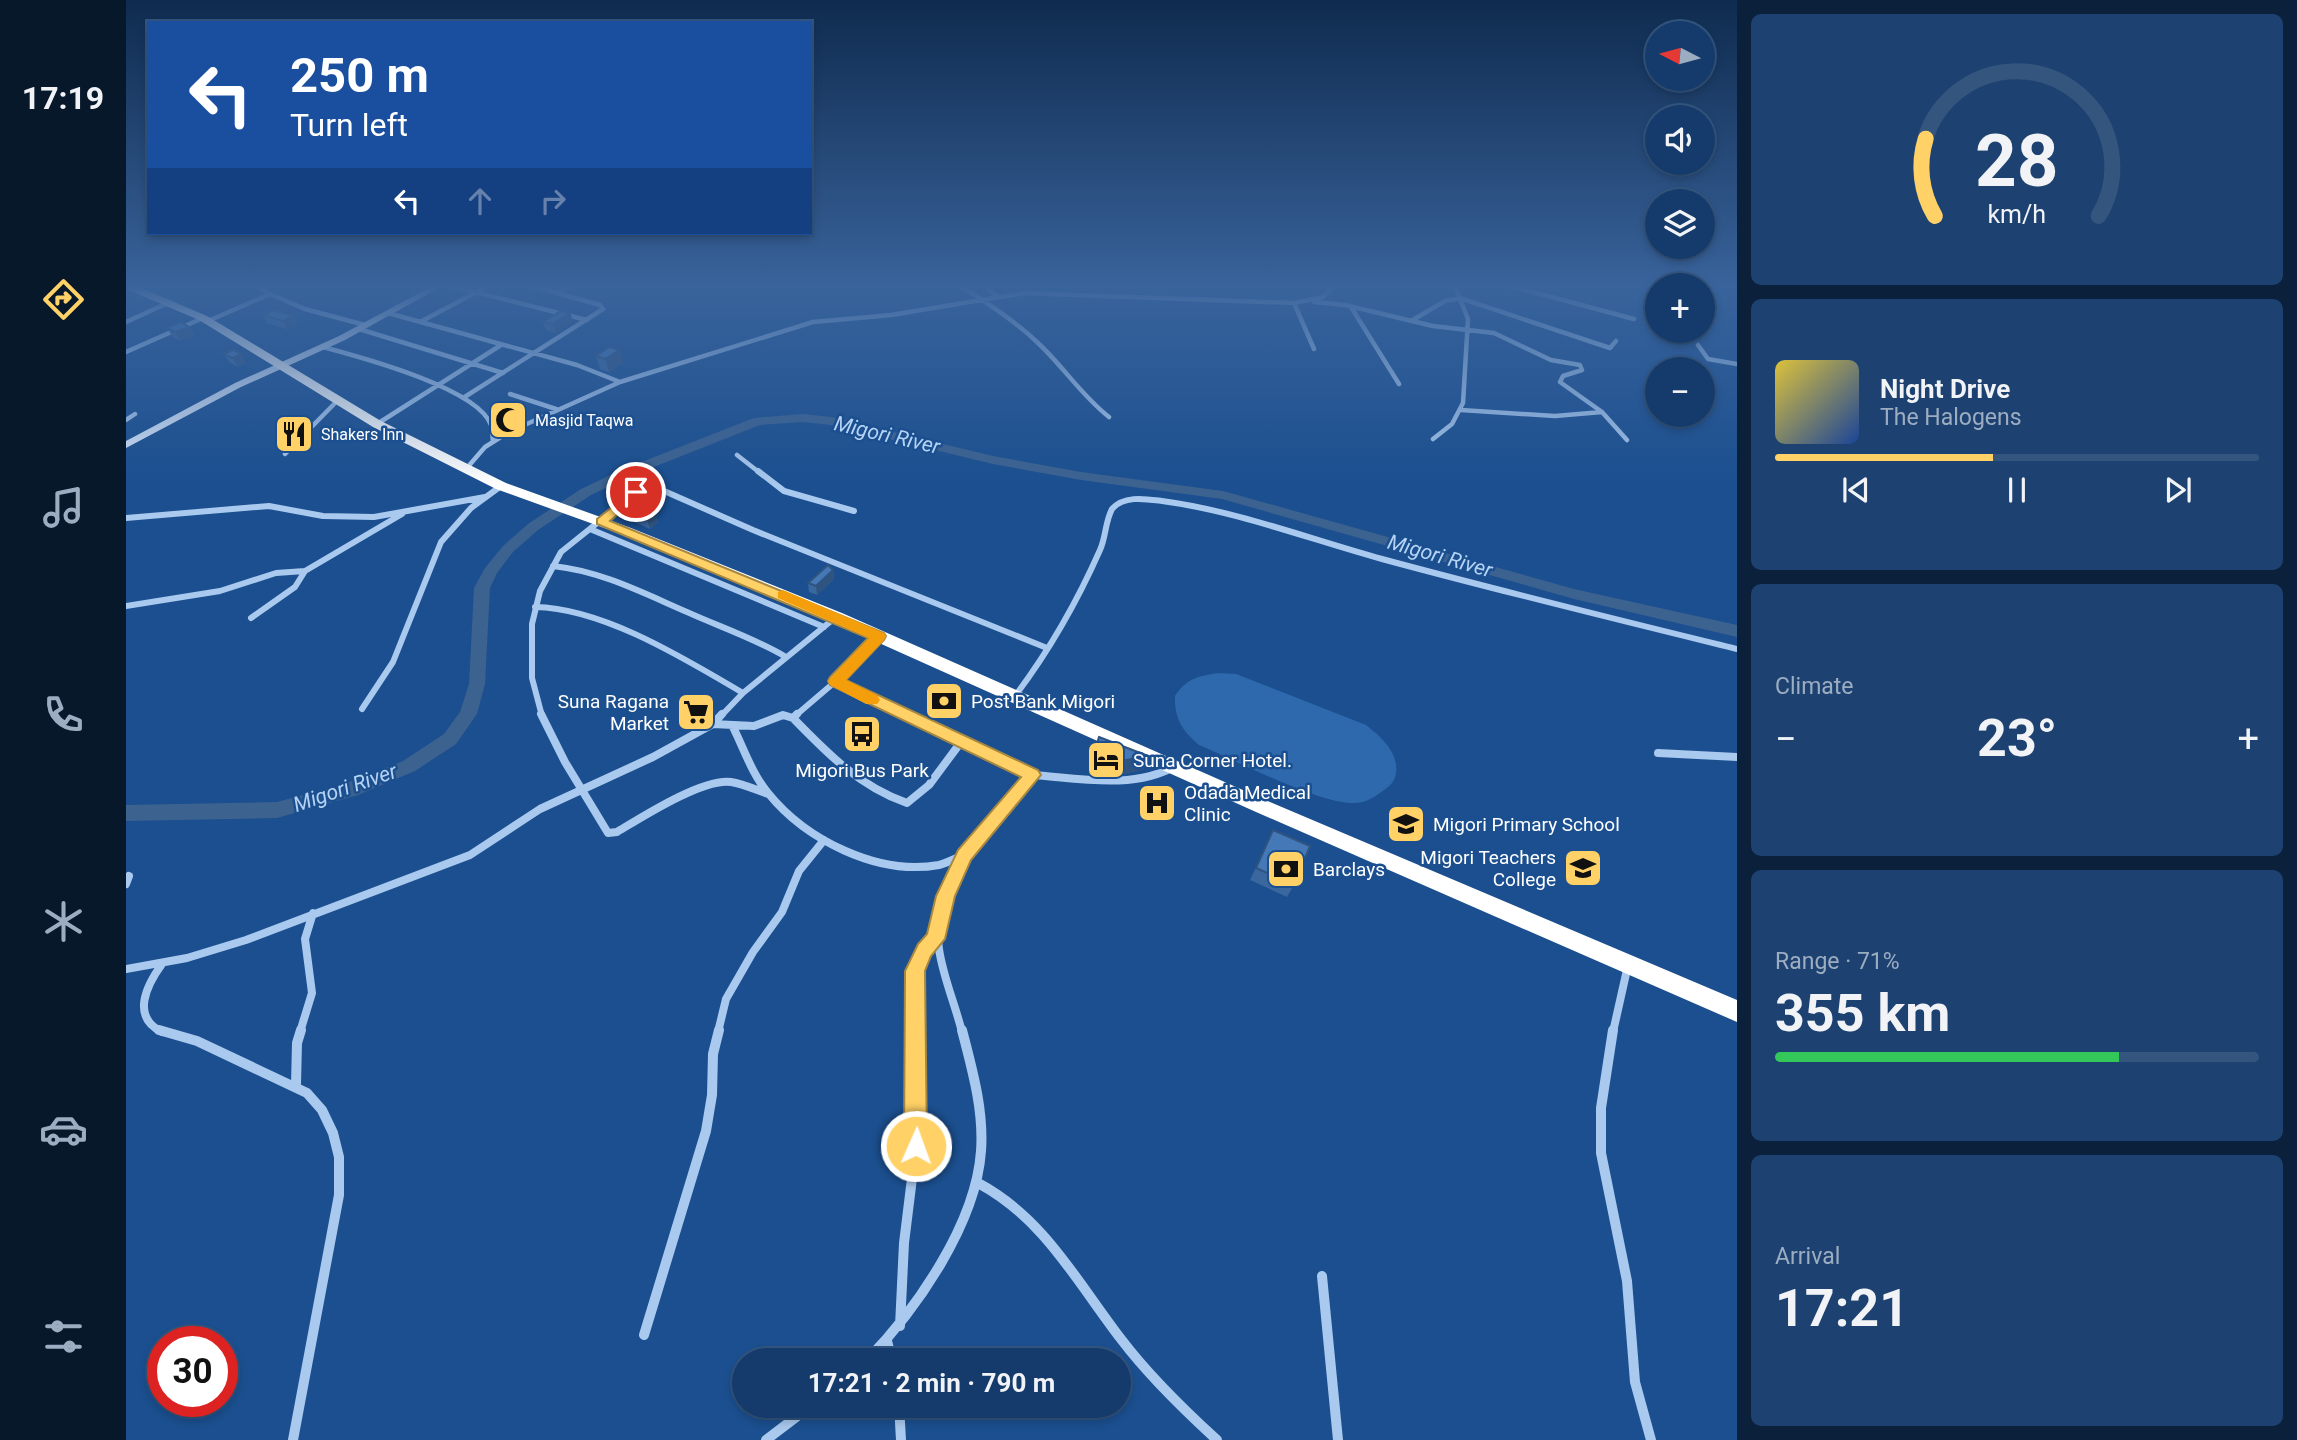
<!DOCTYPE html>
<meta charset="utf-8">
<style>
:root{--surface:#143b6b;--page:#1d4271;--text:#f1f3f6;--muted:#9dadc1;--line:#33557e;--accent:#ffd166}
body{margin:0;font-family:Roboto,sans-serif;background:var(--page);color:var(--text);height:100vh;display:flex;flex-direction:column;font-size:26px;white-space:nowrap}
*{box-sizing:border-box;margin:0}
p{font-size:23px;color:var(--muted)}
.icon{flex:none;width:38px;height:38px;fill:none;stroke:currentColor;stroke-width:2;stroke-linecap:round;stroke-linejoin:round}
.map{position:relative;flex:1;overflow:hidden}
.panel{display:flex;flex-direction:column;gap:14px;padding:14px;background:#0b203b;width:560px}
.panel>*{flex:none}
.hud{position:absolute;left:21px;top:21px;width:665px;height:214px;border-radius:0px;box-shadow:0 4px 10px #0003,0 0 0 2px var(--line);background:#1a4fa0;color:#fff;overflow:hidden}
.needle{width:46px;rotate:276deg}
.buttons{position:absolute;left:1519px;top:21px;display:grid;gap:14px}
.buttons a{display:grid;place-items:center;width:70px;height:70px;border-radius:50%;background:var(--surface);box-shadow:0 4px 10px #0003,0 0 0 2px var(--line);font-size:35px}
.speed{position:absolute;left:21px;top:1326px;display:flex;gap:14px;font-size:35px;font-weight:700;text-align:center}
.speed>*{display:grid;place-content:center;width:91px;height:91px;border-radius:50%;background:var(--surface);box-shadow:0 4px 10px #0003,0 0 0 2px var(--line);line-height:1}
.speed .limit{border:10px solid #d22;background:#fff;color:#111}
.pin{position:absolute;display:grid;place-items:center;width:60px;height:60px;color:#fff;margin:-30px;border:4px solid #fff;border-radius:50%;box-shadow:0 2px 7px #0007}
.me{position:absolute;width:77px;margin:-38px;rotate:2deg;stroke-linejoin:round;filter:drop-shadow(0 0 5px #0008)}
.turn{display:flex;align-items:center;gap:24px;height:147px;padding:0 28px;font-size:32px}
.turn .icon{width:91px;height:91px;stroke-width:2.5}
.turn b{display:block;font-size:49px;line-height:60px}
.lanes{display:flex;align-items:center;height:66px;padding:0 28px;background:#0003;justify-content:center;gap:35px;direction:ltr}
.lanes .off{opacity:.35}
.big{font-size:52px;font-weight:700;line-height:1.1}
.panel .card{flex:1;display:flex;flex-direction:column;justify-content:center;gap:10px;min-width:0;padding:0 24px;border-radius:10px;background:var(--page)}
.panel .dial{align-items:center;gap:0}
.dial svg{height:182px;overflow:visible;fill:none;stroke:var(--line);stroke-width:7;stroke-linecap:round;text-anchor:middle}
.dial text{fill:var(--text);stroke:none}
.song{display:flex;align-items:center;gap:21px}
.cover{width:84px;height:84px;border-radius:10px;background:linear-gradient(135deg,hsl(50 70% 55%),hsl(220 70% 35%))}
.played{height:7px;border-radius:4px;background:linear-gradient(90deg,var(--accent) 45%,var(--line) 45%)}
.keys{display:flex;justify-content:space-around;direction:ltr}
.heat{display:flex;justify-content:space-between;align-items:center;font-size:38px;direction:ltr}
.charge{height:10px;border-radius:5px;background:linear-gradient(90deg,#34c759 71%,var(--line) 0)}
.trip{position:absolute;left:606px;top:1348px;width:399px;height:70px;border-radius:35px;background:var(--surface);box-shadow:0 4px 10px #0003,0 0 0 2px var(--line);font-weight:700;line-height:70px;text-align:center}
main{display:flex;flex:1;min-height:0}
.tab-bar{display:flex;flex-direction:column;width:126px;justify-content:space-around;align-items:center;background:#08182b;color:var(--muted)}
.tab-bar .icon{width:49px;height:49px}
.tab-bar .current{color:var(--accent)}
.tab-bar b{font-size:32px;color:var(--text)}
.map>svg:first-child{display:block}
</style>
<main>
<nav class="tab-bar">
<b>17:19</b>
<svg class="icon current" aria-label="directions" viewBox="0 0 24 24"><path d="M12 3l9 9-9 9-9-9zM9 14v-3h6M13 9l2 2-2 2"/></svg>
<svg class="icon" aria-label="music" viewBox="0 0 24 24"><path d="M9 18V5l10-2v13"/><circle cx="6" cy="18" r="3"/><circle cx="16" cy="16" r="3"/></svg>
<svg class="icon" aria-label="phone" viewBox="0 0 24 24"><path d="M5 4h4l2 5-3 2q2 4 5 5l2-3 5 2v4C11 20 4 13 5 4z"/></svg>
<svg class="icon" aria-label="climate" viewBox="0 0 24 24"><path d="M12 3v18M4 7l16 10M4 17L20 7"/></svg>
<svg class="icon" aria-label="car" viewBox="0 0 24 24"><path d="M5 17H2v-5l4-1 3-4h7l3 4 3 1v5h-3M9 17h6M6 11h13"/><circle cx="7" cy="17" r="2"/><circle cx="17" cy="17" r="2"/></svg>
<svg class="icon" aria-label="filters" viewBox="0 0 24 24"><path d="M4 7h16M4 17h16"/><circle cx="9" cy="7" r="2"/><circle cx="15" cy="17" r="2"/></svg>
</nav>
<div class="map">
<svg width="1611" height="1440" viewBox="0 0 1611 1440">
<rect width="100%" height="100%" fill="#1b4f8f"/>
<path fill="#2e69ad" d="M1092 673 1110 674 1240 725C1254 736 1273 752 1270 773 1269 783 1261 788 1254 793 1247 798 1238 803 1229 803 1195 805 1109 760 1073 745 1056 731 1048 718 1049 696 1060 679 1072 676 1092 673Z"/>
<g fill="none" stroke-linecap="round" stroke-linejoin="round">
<path fill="#3c6290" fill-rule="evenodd" d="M677 414 705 417 867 456 955 472 1097 491 1448 589 1611 625V637L1448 599 1096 499 955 480 867 464 705 425 677 422 634 425 505 476 465 495 412 530 387 552 371 573 364 588 359 684 351 714 330 744 289 771 232 795 151 818 0 821V805L151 802 221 783 277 761 318 734 334 712 343 684 348 588 359 568 377 546 402 524 455 489 495 470 628 418Z"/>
<path stroke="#a9c9ee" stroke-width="4.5" d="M317 284 461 320
M795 284H800
M831 284C859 301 888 320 911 342 937 366 955 395 983 417
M856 284 871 296
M1377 284 1508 319
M429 293 446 284
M144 294 179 309 239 325
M1188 302 1219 305 1307 326 1368 333 1425 360 1454 365 1456 370 1437 376 1434 382 1476 412 1429 416 1335 410
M1168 303 1188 349
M1225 307 1273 384
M262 313 451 365 494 382
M82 321 144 294 128 284
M1285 321 1319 301 1334 298 1484 348 1490 341
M0 322 44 302
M294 322 366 284
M233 329 377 373
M1572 345 1582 359 1611 364
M197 347C234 357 352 388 365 425 367 430 366 436 367 441
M0 352 77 318
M384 394 430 409
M337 398 477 309 474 305 399 284
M1476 412 1501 440
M0 420 9 414
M251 424 375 345
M1307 439 1326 424 1337 403 1342 319 1328 284
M159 454 212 400
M611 455 634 473
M340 469 359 447 383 432 494 382 687 322 765 315 898 293 1168 303 1197 297 1209 284"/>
<path stroke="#a9c9ee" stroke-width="6" d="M632 471 658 491 728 511
M0 518 143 506 197 516 248 517 359 497
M464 529 698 627
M427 566C475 571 517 593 561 612 594 627 628 638 660 657
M0 606 94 591 150 573 179 571 276 514
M409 607C477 608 559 659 617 693L595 716
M125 618 169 587 179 571
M710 681 783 716
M617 693 710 617
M889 696C923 651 951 602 974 550 980 537 979 522 986 509 998 495 1020 499 1036 501 1111 511 1183 539 1256 559 1374 591 1493 620 1611 649
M236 709 267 662 315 542 345 508 375 486
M416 716 406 678V624L414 591 435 552 510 492 529 487 627 530 921 648
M654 716H661
M669 716 710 681 753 636"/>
<path stroke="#a9c9ee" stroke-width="8" d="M415 714 439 762 482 833 491 832C516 817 577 778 605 782 618 784 630 790 642 794
M780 714 906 775
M667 718C701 753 734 787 781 803L803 785 835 742
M587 724 596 714
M607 727C618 749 626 774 642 793 680 840 752 876 813 865 821 863 830 858 838 855
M1532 753 1611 757
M0 884 3 876
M36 964C20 986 5 1017 36 1032
M0 969 61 958 120 940 344 855 414 809 527 757 587 724 628 726 657 715 667 718 671 714
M174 1032 186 993 179 939 187 913
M592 1032 600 999 627 952 656 912 673 871 698 840
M789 1032C789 996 782 965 810 939
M836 1032C829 1004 817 977 813 949 803 880 865 823 906 775 951 778 1008 790 1049 766
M1487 1032 1502 965"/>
<path stroke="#a9c9ee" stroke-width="10" d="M33 1030 71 1041 181 1093 196 1110 207 1133 213 1157V1195L167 1440
M1487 1030 1475 1108V1153L1501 1281 1509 1382 1525 1440
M170 1084 171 1043 175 1030
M852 1183C918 1218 951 1282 995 1339 1023 1376 1057 1409 1091 1440
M1196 1276 1212 1440
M774 1326 778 1243 790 1146 789 1030
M518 1335 580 1131 586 1095 587 1054 593 1030
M761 1341 766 1360
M741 1360C790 1310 850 1224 855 1151 858 1110 846 1069 836 1030
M773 1405 775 1440
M640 1440 686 1405"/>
<path fill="#d6e6fa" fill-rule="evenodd" d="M310 284H320L219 340 115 387 0 448V441L109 383 213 336Z"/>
<path fill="#fff" fill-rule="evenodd" d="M0 284H6L81 316 255 421 380 483 505 528 716 613 1144 802 1611 1000V1022L1130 812 704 621 495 534 370 489 247 427 73 320 0 289Z"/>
</g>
<path fill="#3a679d" d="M444 313 447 321 430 333 420 330 417 322Z
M137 315 172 324 161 329 141 323Z
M63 327 68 335 54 341 47 337 41 328Z
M493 350 497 363 483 372 474 369 470 356Z
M98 354H115L120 363 112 367 103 362Z
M369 414 391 417 385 424 373 423Z
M505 513 532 522 524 529 508 522Z
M707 570 708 579 691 595 683 592 682 583Z
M830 696 816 712 806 707V698Z
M973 737 1018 769 997 774 963 772Z
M1021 788 1045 802 1042 810 1020 808 1019 797Z
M1147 830 1168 885 1161 897 1124 880Z"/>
<path fill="#305480" d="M444 313 447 321 430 333 427 324Z
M167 315 172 324 161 329 157 321Z
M63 327 68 335 54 341 49 332Z
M493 350 497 363 483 372 479 359Z
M115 354 120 363 112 367 107 358Z
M388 408 391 417 385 424 381 415Z
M530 513 532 522 524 529 521 520Z
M707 570 708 579 691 595 690 586Z
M830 687V696L816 712V703Z
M1022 756 1018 769 997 774 1000 760Z"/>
<path fill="#4478b7" stroke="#305480" stroke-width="2" d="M147 310 167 315 157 321 137 315Z
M435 311 444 313 427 324 417 322Z
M55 322 63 327 49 332 41 328Z
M483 347 493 350 479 359 470 356Z
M107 350 115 354 107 358 98 354Z
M375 407 388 408 381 415 369 414Z
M513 506 530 513 521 520 505 513Z
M702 565 707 570 690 586 682 583Z
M820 682 830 687 816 703 806 698Z
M973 737 1022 756 1000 760 966 759Z
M1021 788 1044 789 1045 802 1022 800Z
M1147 830 1184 846 1168 885 1130 868Z"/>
<linearGradient id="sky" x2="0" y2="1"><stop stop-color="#0f2b4f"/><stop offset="0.59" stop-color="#39639b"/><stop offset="1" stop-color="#39639b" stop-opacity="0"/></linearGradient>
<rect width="1611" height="485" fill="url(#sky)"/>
<path fill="#ffd166" stroke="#a68842" stroke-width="2" d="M510 488 515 489V494L484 521 758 633 760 636 758 640 720 680 912 770 915 775 845 860 829 896 819 939 805 956 799 971 801 1146 797 1154 790 1157 782 1154 778 1146 779 971 792 944 801 934 810 896 832 850 895 777 704 685 702 681 704 677 742 638 471 524V519Z"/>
<path fill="#f59e0b" d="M657 590 758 633 760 636 758 640 720 680 751 695 754 700 751 704H740L704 685 702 681 743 638 652 598V592Z"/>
<defs>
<symbol id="mosque-square" viewBox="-11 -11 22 22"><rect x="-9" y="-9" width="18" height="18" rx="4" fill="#ffd166" stroke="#1b4f8f"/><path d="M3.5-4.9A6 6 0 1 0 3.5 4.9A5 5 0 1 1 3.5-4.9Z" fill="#111"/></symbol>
<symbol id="restaurant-square" viewBox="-11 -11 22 22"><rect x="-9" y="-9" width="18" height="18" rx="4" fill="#ffd166" stroke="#1b4f8f"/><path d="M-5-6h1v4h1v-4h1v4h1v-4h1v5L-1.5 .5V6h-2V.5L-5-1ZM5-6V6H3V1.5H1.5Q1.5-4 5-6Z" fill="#111"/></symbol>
<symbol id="bank-square" viewBox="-11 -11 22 22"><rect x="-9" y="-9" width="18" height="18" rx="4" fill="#ffd166" stroke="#1b4f8f"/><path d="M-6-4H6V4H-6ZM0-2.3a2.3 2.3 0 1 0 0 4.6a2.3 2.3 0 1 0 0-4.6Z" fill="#111"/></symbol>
<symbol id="supermarket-square" viewBox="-11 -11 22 22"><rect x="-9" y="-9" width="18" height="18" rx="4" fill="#ffd166" stroke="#1b4f8f"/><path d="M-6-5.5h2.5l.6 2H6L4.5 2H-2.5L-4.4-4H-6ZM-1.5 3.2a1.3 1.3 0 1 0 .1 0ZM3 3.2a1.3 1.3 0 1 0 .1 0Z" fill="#111"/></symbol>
<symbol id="bus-square" viewBox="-11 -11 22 22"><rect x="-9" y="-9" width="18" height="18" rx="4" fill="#ffd166" stroke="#1b4f8f"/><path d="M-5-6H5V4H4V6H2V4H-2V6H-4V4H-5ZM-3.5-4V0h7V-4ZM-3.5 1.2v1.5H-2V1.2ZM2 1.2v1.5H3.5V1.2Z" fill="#111"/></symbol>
<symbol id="hotel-square" viewBox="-11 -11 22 22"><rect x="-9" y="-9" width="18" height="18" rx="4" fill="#ffd166" stroke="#1b4f8f"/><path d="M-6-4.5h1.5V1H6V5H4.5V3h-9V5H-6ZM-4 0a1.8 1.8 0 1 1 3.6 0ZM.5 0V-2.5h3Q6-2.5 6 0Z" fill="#111"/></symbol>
<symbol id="hospital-square" viewBox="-11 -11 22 22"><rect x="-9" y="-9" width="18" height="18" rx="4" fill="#ffd166" stroke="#1b4f8f"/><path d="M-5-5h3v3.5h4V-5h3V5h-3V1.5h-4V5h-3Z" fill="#111"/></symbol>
<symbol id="school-square" viewBox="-11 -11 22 22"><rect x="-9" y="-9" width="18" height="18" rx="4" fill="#ffd166" stroke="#1b4f8f"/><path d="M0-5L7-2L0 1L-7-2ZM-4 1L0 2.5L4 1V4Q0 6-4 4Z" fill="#111"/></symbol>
<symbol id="university-square" viewBox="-11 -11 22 22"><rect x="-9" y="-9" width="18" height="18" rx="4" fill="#ffd166" stroke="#1b4f8f"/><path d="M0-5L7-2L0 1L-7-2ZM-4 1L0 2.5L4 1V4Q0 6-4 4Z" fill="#111"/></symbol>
</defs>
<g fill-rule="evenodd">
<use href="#mosque-square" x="360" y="398" width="44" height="44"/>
<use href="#restaurant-square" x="146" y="412" width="44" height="44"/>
<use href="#bank-square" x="796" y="679" width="44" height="44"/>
<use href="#supermarket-square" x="548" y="690" width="44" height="44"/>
<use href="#bus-square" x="714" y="712" width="44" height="44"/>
<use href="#hotel-square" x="958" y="738" width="44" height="44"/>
<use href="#hospital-square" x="1009" y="781" width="44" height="44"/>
<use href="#school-square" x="1258" y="802" width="44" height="44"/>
<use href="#university-square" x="1435" y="846" width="44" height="44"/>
<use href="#bank-square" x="1138" y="847" width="44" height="44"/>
</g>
<g text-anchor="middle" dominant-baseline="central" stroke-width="5" stroke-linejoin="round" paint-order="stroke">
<g font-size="16" fill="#fff" stroke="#1b4f8f" text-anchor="start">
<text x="409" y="420">Masjid Taqwa</text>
<text x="195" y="434">Shakers Inn</text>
</g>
<g font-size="19" fill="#fff" stroke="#1b4f8f" text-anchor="start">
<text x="543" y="701" text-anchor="end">Suna Ragana<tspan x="543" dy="22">Market</tspan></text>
<text x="845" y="701">Post Bank Migori</text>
<text x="1007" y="760">Suna Corner Hotel.</text>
<text x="736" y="770" text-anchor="middle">Migori Bus Park</text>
<text x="1058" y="792">Odada Medical<tspan x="1058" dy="22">Clinic</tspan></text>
<text x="1307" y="824">Migori Primary School</text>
<text x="1430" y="857" text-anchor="end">Migori Teachers<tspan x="1430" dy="22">College</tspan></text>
<text x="1187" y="869">Barclays</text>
</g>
<g font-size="21" font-style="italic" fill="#b5d3f5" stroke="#1b4f8f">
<text transform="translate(761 435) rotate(13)">Migori River</text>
<text transform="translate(1314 556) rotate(16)">Migori River</text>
<text transform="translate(219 788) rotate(-19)">Migori River</text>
</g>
</g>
</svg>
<div class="buttons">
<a><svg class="needle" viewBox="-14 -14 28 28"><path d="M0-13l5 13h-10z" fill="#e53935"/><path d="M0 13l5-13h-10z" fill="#9dadc1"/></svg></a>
<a><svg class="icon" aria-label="sound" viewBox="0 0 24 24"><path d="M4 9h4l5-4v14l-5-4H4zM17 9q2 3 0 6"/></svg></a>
<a><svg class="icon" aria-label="layers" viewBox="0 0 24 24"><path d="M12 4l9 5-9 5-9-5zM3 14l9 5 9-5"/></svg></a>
<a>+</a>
<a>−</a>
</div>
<div class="speed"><div class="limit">30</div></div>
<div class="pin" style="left:510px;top:492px;background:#d93025"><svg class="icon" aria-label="arrive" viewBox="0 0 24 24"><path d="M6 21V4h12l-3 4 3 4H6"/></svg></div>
<svg class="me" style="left:790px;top:1146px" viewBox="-20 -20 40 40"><circle r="17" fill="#ffd166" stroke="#fff" stroke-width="3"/><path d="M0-11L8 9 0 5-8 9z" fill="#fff"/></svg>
<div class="trip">17:21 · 2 min · 790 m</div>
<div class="hud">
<div class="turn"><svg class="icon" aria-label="left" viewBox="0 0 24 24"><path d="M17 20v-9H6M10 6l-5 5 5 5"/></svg><div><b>250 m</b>Turn left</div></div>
<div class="lanes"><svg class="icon" aria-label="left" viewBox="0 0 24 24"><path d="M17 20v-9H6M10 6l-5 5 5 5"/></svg><svg class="icon off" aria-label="ahead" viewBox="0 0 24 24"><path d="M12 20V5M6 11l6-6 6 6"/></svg><svg class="icon off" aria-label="right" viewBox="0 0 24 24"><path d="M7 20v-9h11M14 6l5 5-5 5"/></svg></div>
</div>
</div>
<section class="panel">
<div class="card dial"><svg viewBox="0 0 100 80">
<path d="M14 69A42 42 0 1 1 86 69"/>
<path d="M14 69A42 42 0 0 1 10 35" stroke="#ffd166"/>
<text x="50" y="56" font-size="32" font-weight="700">28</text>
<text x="50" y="72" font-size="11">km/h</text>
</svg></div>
<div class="card">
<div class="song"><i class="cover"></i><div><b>Night Drive</b><p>The Halogens</p></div></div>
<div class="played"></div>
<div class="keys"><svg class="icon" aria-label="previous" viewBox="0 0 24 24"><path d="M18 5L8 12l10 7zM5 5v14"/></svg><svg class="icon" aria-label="pause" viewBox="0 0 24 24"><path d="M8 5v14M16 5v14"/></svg><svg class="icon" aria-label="next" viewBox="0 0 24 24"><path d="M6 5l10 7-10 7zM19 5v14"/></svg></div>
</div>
<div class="card"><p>Climate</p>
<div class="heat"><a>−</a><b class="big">23°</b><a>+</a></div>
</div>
<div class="card"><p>Range · 71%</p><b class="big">355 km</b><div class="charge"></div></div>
<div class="card"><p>Arrival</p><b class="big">17:21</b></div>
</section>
</main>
